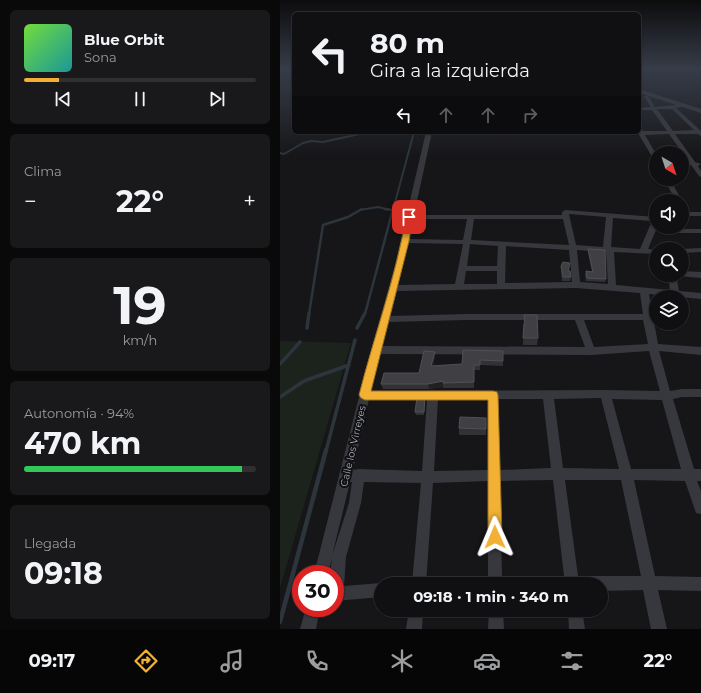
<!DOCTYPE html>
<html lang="es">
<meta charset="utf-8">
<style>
:root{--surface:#101012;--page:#19191b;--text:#f1f3f6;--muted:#9c9d9f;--line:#303032;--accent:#f2b134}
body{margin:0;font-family:Montserrat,sans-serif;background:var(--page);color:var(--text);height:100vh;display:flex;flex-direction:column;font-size:15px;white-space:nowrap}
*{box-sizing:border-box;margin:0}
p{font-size:13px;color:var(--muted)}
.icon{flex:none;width:22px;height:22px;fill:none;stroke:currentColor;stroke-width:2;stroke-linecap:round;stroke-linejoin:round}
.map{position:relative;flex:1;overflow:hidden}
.panel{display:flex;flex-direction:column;gap:10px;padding:10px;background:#09090a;width:280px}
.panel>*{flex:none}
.hud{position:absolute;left:12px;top:12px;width:349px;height:122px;border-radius:6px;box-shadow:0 1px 3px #0004,0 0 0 1px var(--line);background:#101012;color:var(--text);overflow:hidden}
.needle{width:26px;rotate:141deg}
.buttons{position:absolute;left:369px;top:146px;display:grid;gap:8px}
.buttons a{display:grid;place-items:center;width:40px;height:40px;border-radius:50%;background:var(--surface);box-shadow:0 1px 3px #0004,0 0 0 1px var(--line);font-size:20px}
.speed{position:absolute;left:12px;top:565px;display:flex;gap:8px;font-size:20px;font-weight:700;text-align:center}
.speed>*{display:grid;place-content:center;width:52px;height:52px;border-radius:50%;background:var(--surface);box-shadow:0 1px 3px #0004,0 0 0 1px var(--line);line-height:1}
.speed .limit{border:6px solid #d22;background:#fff;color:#111}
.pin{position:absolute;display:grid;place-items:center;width:34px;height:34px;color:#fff;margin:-17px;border-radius:8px;box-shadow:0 2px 6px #0006}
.me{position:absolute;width:44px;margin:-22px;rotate:359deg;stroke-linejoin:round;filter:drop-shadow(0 0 3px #0008)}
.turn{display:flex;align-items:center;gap:14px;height:84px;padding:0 12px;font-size:18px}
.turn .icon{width:52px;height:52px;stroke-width:2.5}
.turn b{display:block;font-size:28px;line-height:34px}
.lanes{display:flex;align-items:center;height:38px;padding:0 12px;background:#0003;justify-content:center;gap:20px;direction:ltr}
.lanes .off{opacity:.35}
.big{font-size:30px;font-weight:700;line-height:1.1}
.panel .tile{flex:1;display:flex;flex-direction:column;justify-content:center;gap:6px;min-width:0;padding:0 14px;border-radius:6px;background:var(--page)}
.panel .dial{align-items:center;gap:0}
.dial b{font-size:52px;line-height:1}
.song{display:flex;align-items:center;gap:12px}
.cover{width:48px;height:48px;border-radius:6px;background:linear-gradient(135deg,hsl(100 70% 55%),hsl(180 70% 35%))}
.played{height:4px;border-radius:2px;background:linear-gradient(90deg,var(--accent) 15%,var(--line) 15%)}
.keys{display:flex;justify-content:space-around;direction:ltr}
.heat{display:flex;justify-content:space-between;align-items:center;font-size:22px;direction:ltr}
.charge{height:6px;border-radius:3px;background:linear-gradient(90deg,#34c759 94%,var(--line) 0)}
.trip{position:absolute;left:94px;top:577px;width:234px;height:40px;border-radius:20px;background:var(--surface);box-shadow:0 1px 3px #0004,0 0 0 1px var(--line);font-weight:700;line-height:40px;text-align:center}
.tabs{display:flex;height:64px;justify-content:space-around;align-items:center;background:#060607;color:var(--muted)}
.tabs .icon{width:28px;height:28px}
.tabs .active{color:var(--accent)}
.tabs b{font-size:18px;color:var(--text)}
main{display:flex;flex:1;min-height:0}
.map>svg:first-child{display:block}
</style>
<main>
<section class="panel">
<div class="tile">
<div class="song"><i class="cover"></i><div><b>Blue Orbit</b><p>Sona</p></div></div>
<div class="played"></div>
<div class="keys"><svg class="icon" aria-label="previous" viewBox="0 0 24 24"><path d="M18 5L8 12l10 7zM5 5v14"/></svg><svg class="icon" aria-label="pause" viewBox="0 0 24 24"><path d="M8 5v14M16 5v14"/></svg><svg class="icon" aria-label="next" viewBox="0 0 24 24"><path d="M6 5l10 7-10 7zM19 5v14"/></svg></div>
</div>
<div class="tile"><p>Clima</p>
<div class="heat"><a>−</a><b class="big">22°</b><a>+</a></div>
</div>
<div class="tile dial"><b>19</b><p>km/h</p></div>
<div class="tile"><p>Autonomía · 94%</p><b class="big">470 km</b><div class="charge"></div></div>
<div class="tile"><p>Llegada</p><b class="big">09:18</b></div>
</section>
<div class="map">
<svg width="421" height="629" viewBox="0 0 421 629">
<rect width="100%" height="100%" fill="#161618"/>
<path fill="#1c231d" d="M0 341 71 343 0 588Z"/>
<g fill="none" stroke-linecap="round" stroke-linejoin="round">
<path stroke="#2c353c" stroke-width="2" d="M0 153 4 154 23 143 31 141 43 142 89 132H103
M80 210 98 207 110 210
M113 210 134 132"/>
<path stroke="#2c353c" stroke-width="2.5" d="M105 209 112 210
M29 314 43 225 68 217 82 209
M85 314 113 209"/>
<path stroke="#2c353c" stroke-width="3.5" d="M27 328 29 313
M77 328 85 313
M0 364 20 342
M0 397 24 381 69 365
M46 451 75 340"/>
<path stroke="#2c353c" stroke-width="4.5" d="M0 622 46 450"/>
<path fill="#37383d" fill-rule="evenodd" d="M364 96H368L375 107 404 104V106L396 108 421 131V136L418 134H395L415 162 421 164 418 166 421 171V177L419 176 411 165H402V161L409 162 389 134 365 135 376 154V161L374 160 358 133 359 127 363 131H387L372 110H359V108L371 107ZM377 109H392L414 130 393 131Z
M146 132H152L134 215H282V212L285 210 376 217V227L392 229H421V233H392L376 230 368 249 376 250V254L334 252 336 285 390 290 388 275H396L399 291 421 293V299L369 294 378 344 421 347V355L379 351 390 391 402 389H421V397H402L393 399 414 469H421V481H417L421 491V514L416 513 405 481 354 480 375 576 421 577V591L378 590 387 629H371L363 590 321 591V584H195L197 579 208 577V481L153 483 146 584H132L141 483 84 482 81 503 66 557 64 586 101 583 104 584H101V597L55 601V574H50L52 558 48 574H34L91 350 114 269ZM289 214 326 217 323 247 296 245ZM333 218 372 221 360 249 331 247ZM133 219H187L183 240 129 239ZM194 219H283L289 245 191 240ZM128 243 183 244 175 284 118 285ZM190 244 218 246 217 266H187ZM226 246 289 250 292 282 225 283ZM297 250 326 252 328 284 300 282ZM186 271H217V284H184ZM296 288 360 293 363 314H186L110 316 117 291ZM186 320H295L305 347 102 346 109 322ZM304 320H363L368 344 314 347ZM369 351 380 391 325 390 91 391 100 354 311 355ZM321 398 339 469 283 468 274 399ZM89 399H147L142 471 79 469 73 470ZM158 399H208V470L154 471ZM218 399H263L271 468 220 470ZM332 399 382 400 401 469H351ZM273 480 284 576 222 577 220 481ZM285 480H341L361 576H298ZM70 482H72L69 503 52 556Z
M384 179H390L402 201V202L396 201Z
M402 212H421V216H402Z
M421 248V252L402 253V249H401Z
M402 271 421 272V278L399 276 402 275Z
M26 608H40L36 629H20Z
M129 610H143L142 629H126Z
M209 610H223L224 629H208Z
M288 610H302L305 629H289Z"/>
<path fill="#37383d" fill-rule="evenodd" d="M359 89 421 109V113L359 93Z"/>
</g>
<path fill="#323236" d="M308 249 326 279 325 282 306 281 305 275 306 271 312 272 308 252Z
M281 266 288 271 291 277 290 281H282L281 270Z
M244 315 258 338 257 345H243Z
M223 351V366L200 365V370H194V388H163V387L149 389H103L101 384 139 373 155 352V357L153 366 182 364Z
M145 400 144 415H136L135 412Z
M206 424V435H179V428Z"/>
<path fill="#212124" d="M155 352V357L152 371 151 366Z
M163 381V387L149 389 148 384Z"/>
<path fill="#3f3f44" stroke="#4f5156" d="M308 249 325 250 326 279 307 278 306 271 313 272Z
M283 262 290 263 288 271H290L291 277H283L281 266Z
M244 315H257L258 338H243L244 324H245Z
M183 350 223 351V361L200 360V365H194V382L163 383V381L148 384H101L104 373H139L144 351 155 352 151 366 182 364Z
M137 397H145L144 412H135Z
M180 417 206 418V429L179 428Z"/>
<linearGradient id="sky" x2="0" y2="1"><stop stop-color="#0c0c0d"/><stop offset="0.44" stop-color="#363c48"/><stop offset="1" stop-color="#363c48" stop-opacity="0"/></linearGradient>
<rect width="421" height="156" fill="url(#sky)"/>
<path fill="#f2b134" stroke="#9d7322" d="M129 214 133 217 129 241 91 391H213L217 392 218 395 222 537 220 542 215 544 210 542 208 537V400H85L81 398 79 395C94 336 116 277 126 217Z"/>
<g text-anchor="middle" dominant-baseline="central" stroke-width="4" stroke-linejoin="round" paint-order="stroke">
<g font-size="10" fill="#a8adb8" stroke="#111113">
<text transform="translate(73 446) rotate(-77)">Calle los Virreyes</text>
</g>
</g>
</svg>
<div class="buttons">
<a><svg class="needle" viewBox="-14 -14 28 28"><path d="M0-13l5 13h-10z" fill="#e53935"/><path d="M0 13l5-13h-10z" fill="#9c9d9f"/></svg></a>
<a><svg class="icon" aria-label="sound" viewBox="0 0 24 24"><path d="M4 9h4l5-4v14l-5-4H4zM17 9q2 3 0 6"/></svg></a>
<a><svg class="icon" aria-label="search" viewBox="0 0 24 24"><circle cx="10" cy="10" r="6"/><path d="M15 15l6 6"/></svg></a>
<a><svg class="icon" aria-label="layers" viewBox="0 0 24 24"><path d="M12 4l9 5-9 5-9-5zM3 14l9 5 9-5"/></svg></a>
</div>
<div class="speed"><div class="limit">30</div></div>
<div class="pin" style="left:129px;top:217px;background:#d93025"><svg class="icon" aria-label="arrive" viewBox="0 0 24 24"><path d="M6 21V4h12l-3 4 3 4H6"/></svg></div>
<svg class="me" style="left:215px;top:537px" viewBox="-20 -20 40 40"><path d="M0-17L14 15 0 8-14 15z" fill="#f2b134" stroke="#fff" stroke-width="4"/></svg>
<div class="trip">09:18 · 1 min · 340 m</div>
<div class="hud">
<div class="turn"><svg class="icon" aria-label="left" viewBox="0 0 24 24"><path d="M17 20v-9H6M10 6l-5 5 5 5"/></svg><div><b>80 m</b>Gira a la izquierda</div></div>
<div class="lanes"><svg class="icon" aria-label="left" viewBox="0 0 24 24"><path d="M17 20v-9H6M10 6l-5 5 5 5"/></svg><svg class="icon off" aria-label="ahead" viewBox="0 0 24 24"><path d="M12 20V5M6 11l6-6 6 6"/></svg><svg class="icon off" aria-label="ahead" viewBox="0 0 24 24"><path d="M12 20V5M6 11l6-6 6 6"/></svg><svg class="icon off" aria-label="right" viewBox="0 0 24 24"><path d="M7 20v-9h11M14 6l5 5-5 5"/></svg></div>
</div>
</div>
</main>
<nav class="tabs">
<b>09:17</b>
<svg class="icon active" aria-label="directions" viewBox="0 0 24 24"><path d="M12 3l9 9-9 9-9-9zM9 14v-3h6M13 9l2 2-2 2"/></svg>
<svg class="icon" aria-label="music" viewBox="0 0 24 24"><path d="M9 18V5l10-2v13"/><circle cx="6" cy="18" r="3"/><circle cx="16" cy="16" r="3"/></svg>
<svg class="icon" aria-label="phone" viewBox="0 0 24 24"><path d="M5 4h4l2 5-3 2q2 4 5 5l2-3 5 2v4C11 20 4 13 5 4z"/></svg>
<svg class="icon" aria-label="climate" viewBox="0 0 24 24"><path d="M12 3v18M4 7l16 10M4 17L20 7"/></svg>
<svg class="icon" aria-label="car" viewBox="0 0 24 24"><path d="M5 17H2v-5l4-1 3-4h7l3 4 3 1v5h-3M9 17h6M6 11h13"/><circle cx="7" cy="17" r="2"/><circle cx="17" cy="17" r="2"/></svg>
<svg class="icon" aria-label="filters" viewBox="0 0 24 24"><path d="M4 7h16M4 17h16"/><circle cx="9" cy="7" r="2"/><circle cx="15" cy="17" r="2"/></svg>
<b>22°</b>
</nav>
